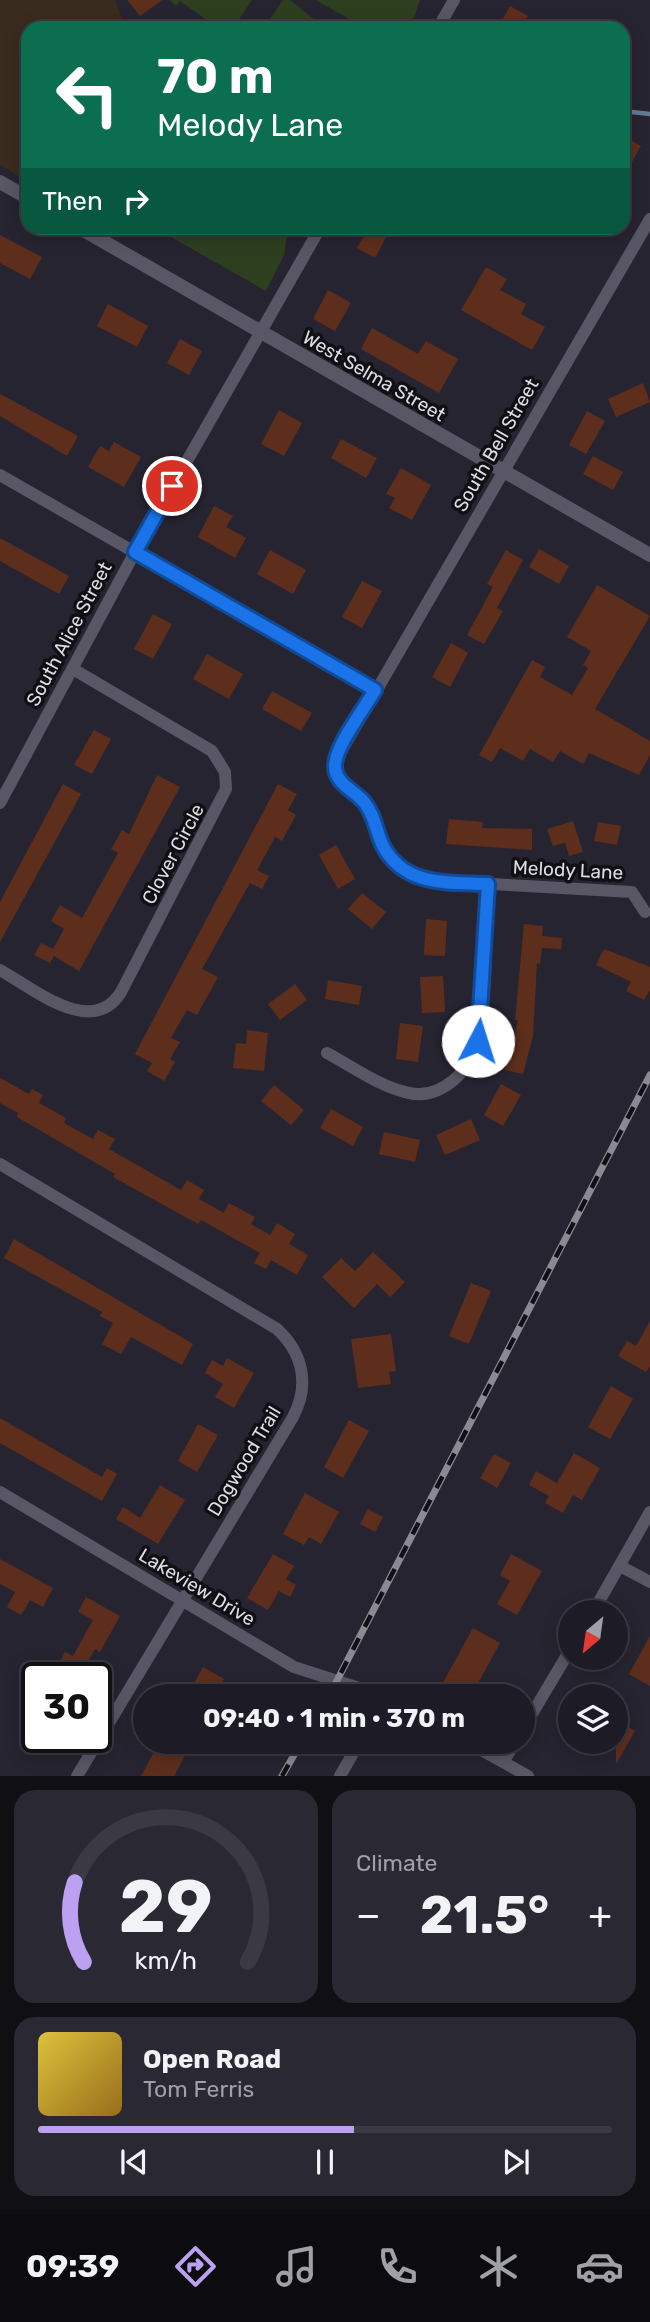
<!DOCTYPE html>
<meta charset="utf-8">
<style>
:root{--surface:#1d1b25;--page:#2a2832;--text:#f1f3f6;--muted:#a0a1a7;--line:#3b3942;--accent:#bca0f2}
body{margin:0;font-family:Rubik,sans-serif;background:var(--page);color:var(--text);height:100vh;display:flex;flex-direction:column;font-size:26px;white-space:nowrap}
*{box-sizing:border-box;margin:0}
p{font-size:23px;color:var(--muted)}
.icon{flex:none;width:38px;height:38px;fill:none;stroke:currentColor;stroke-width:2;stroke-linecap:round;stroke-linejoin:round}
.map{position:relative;height:1776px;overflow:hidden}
.drawer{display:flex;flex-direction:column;gap:14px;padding:14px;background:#100f14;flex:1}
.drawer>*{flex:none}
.guide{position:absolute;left:21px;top:21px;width:609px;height:214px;border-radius:21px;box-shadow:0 4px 18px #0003,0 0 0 2px var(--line);background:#0b6e4f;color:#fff;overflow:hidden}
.needle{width:46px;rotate:209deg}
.buttons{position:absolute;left:558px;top:1600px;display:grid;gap:14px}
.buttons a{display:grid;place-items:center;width:70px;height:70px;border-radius:50%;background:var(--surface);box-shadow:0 4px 18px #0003,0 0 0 2px var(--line);font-size:35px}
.speed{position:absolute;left:21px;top:1662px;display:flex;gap:14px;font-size:35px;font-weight:700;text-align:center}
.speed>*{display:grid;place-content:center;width:91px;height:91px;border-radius:50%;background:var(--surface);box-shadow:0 4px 18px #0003,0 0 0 2px var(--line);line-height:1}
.speed .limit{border:4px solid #111;border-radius:10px;background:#fff;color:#111}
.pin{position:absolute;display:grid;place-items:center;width:60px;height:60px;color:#fff;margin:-30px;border:4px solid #fff;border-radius:50%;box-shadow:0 2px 7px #0007}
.me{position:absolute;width:77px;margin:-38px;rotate:5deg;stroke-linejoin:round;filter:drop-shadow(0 0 5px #0008)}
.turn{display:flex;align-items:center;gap:24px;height:147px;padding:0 21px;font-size:32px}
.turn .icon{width:91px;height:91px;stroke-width:2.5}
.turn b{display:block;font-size:49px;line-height:60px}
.then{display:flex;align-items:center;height:66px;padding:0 21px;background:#0003;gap:14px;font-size:26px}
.big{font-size:52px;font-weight:700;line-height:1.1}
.drawer .card{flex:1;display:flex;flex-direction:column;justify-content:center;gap:10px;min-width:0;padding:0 24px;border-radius:21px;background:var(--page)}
.drawer .dial{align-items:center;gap:0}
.dial svg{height:182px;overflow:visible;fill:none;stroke:var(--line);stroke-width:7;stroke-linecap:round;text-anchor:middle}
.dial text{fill:var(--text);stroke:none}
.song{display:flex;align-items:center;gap:21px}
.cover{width:84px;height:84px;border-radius:10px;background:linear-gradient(135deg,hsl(50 70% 55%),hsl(40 70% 35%))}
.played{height:7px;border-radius:4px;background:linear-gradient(90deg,var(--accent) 55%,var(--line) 55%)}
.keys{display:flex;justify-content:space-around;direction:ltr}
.heat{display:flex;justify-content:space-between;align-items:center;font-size:38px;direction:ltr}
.drawer .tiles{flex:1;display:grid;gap:14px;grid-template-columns:1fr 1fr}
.card:last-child{grid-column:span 2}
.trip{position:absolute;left:133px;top:1684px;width:402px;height:70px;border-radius:35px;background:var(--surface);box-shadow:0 4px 18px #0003,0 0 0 2px var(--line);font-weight:700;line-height:70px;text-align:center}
.tabs{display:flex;height:112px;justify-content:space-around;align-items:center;background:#0c0b0f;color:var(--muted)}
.tabs .icon{width:49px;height:49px}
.tabs .selected{color:var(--accent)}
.tabs b{font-size:32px;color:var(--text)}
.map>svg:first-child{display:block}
</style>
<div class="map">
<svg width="650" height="1776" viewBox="0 0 650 1776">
<rect width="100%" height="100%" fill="#272431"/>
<path fill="#392b1e" d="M0 0H115L126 28H28V182L0 165Z"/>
<path fill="#2e3f1f" d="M170 0H252L233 28H218L180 1 176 6Z
M283 0H290L325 28H264Z
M316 0H420L410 28H365Z
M155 228H288V229L284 255 266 291Z"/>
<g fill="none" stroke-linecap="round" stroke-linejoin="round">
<path stroke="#617b98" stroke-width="4.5" d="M623 111 650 114"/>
</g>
<path fill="#5e2e1c" d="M127 0H162L140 16Z
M510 6 528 16 521 28H498Z
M623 136 641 146 623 178Z
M368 228H391L375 258 357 248Z
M0 235 42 257 30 279 0 263Z
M486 267 507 279 500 290 526 304 521 314 545 327 532 350 461 310Z
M328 290 351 303 335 331 313 319Z
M108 304 148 326 137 347 97 326Z
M372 328 418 354 426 341 458 359 439 393 361 349Z
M180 339 202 351 189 375 167 363Z
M643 383 650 402 616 417 608 399Z
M0 394 78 436 67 456 0 416Z
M279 410 302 423 284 456 261 444Z
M587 411 605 421 586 454 569 445Z
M341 439 377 458 366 478 331 458Z
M114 442 141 457 124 487 88 467 100 446 109 451Z
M593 456 623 472 613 490 583 474Z
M401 468 431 485 412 520 389 508 395 498 386 494Z
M214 506 233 516 226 527 246 538 235 558 198 537Z
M0 538 69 576 59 594 0 561Z
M539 549 569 566 559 584 529 567Z
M270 550 306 570 293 594 257 574Z
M506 550 523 560 497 608 503 611 484 644 467 635 493 587 487 584Z
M362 581 382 591 362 628 342 617Z
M597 585 650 616 595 709 650 741V755L639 775 589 753 583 764 560 751 553 762 530 749 523 761 500 748 492 762 479 755 532 660 545 667 540 677 572 695 588 668 583 665 591 651 567 637Z
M153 614 172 624 153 659 134 649Z
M451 643 468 653 450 687 432 677Z
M207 654 243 674 229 699 193 679Z
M272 691 312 713 301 731 262 709Z
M94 730 111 739 92 774 74 765Z
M157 775 180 787 79 971 54 956 50 963 34 955 41 943 53 949 64 929 51 921 60 905 82 918 118 853 111 849 122 830 129 834Z
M63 784 81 794 0 942V902Z
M278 784 297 794 288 810 296 815 282 841 275 837 257 870 269 876 262 889 250 883 202 969 218 977 197 1015 187 1010 171 1038 180 1042 170 1059 175 1062 164 1081 147 1071 152 1063 135 1054Z
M449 819 483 822 482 828 532 829V850L446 844Z
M573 821 583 852 569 856 565 843 553 846 547 829Z
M598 822 621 826 617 845 594 841Z
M336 845 355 879 338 889 319 855Z
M362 893 386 912 372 929 348 909Z
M426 919 447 921 445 956 424 955Z
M524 924 543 926 542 936 562 938 561 949 542 948 540 964 537 963 533 1036 523 1074 505 1070 518 1020H515Z
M604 949 650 967V990L644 1000 626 991 631 982 596 965Z
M443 976 445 1012 422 1013 420 977Z
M328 980 362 986 359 1005 325 999Z
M295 984 307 1000 280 1020 268 1004Z
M400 1023 423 1026 418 1062 396 1059Z
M247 1030 268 1033 264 1071 233 1068 236 1043 246 1044Z
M0 1078 29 1094 32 1089 43 1095 39 1103 66 1118 64 1123 93 1139 98 1130 115 1139 109 1149 181 1190 187 1180 204 1190 199 1199 224 1213 229 1203 255 1217 251 1224 270 1235 277 1223 295 1234 289 1244 308 1255 297 1275 271 1260 266 1269 254 1263 260 1253 201 1220 198 1224 113 1177 115 1174 17 1117 18 1113 0 1103Z
M501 1084 521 1095 503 1126 484 1115Z
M274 1085 304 1110 291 1125 261 1101Z
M331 1109 363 1127 353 1146 320 1128Z
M471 1119 480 1140 445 1155 436 1135Z
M384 1132 420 1140 415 1162 379 1154Z
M14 1239 193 1344 182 1365 131 1337 121 1354 102 1344 113 1323 100 1316 102 1312 4 1258Z
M373 1252 405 1282 390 1297 377 1284 354 1308 322 1277 341 1258 355 1271Z
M471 1283 491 1291 469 1344 449 1336Z
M650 1321V1366L646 1372 618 1356 627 1341 636 1346Z
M391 1334 396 1371 389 1372 391 1384 358 1388 351 1339Z
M227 1358 254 1373 234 1408 215 1397 223 1384 205 1373 212 1360 223 1366Z
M611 1386 633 1399 610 1439 588 1427Z
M0 1418 102 1477 107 1468 117 1474 102 1501 0 1443Z
M349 1420 369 1431 343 1478 324 1467Z
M198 1424 218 1435 197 1472 178 1461Z
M574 1453 600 1468 582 1500 573 1495 563 1513 545 1503 549 1496 529 1485 536 1471 557 1483Z
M494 1454 511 1463 497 1488 480 1478Z
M160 1485 185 1500 158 1544 116 1519 123 1507 140 1518Z
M305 1493 339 1512 321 1544 309 1537 304 1545 283 1534Z
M368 1509 383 1517 375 1532 360 1524Z
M273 1554 294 1566 286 1579 296 1585 290 1597 279 1591 268 1610 247 1598Z
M511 1554 542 1571 517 1615 497 1604 510 1581 500 1575Z
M0 1559 53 1588 43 1607 30 1600 21 1615 7 1607 15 1592 0 1584Z
M86 1597 120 1616 100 1652 95 1649 79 1678H51L65 1652 73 1656 93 1620 78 1612Z
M473 1628 500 1643 471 1696H458L441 1686Z
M650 1636V1686L629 1674Z
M203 1667 224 1679 215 1696H187Z
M37 1711V1749L21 1740Z
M616 1720 635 1731 616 1764Z
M160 1741H193L174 1776H141Z"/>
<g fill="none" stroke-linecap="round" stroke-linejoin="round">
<path stroke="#595765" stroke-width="12" d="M438 28 454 0
M0 475 375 690
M0 803 135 552 320 228
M645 912 632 892 422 880C379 863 388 836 366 804 355 788 335 785 335 762L650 219
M0 970C33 988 92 1039 121 992L226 789 225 772 212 751 73 669
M327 1053C353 1067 380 1087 409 1093 441 1100 472 1070 478 1040 488 993 485 933 488 885
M0 1164 277 1329C303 1353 310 1385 293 1417L77 1776
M0 1492 294 1667 384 1696
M620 1566 650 1582
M593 1612 650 1512
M523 1729 570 1650
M465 1741 528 1776
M503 1762 516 1741
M340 1776 360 1741"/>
<path stroke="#595765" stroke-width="14" d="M0 182 28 198
M80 228 650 555"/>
<defs>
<path id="rail" d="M329 1696 650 1075
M282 1776 302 1741"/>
</defs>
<use href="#rail" stroke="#8b8994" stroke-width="7"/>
<use href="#rail" stroke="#100f14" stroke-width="4.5" stroke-dasharray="13" stroke-linecap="butt"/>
</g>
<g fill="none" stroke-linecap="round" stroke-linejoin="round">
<defs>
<path id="route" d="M172 486 135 552 375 690C365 708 335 746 335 766 335 784 354 790 364 802 375 815 376 832 383 846 405 887 448 882 488 884L478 1041"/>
</defs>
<use href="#route" stroke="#114b97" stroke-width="18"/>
<use href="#route" stroke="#1a73e8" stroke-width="12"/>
</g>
<g text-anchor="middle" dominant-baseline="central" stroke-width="7" stroke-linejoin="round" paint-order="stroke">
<g font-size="19" fill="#dedde6" stroke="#100f14">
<text transform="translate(374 376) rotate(30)">West Selma Street</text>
<text transform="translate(496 445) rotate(-60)">South Bell Street</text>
<text transform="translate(69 634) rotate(-62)">South Alice Street</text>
<text transform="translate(173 854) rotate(-62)">Clover Circle</text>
<text transform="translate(568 870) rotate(3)">Melody Lane</text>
<text transform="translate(244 1461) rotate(-59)">Dogwood Trail</text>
<text transform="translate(197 1587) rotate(31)">Lakeview Drive</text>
</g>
</g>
</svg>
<div class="buttons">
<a><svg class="needle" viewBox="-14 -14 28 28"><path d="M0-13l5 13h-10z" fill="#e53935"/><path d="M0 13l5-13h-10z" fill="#a0a1a7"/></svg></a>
<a><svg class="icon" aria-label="layers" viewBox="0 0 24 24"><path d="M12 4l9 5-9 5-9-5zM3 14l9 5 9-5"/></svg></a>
</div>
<div class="speed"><div class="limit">30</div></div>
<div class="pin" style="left:172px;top:486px;background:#d93025"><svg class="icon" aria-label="arrive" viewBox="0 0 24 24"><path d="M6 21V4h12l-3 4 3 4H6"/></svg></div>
<svg class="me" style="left:478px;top:1041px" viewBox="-20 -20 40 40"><circle r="19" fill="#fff"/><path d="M0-13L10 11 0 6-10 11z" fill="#1a73e8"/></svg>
<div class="trip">09:40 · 1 min · 370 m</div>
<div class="guide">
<div class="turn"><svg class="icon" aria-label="left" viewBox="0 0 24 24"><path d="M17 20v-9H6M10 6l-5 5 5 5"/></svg><div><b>70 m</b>Melody Lane</div></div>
<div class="then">Then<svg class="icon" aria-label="right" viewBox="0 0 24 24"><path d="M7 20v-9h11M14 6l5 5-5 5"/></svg></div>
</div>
</div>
<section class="drawer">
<div class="tiles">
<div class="card dial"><svg viewBox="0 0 100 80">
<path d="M14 69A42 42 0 1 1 86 69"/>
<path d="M14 69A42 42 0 0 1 10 34" stroke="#bca0f2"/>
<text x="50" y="56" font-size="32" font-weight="700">29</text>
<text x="50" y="72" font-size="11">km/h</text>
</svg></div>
<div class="card"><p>Climate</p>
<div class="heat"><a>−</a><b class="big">21.5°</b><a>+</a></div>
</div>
<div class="card">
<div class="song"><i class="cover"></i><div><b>Open Road</b><p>Tom Ferris</p></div></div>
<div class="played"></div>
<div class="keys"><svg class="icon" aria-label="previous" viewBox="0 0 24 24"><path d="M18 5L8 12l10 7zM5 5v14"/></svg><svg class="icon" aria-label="pause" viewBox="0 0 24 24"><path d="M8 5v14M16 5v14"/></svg><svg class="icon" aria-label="next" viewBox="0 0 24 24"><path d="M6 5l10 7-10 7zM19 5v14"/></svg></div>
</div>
</div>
</section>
<nav class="tabs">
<b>09:39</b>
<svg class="icon selected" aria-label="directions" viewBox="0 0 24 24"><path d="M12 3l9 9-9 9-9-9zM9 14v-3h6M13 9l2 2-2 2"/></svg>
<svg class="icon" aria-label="music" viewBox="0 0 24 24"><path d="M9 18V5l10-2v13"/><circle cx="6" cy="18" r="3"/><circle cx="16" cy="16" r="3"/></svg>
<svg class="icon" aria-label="phone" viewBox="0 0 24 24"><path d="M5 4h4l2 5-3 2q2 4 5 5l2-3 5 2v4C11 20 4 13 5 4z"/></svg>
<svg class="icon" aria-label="climate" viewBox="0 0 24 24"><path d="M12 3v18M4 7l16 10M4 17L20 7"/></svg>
<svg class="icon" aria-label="car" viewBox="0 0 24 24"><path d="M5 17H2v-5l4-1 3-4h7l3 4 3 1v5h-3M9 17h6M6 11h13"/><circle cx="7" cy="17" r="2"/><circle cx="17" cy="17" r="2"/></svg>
</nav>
